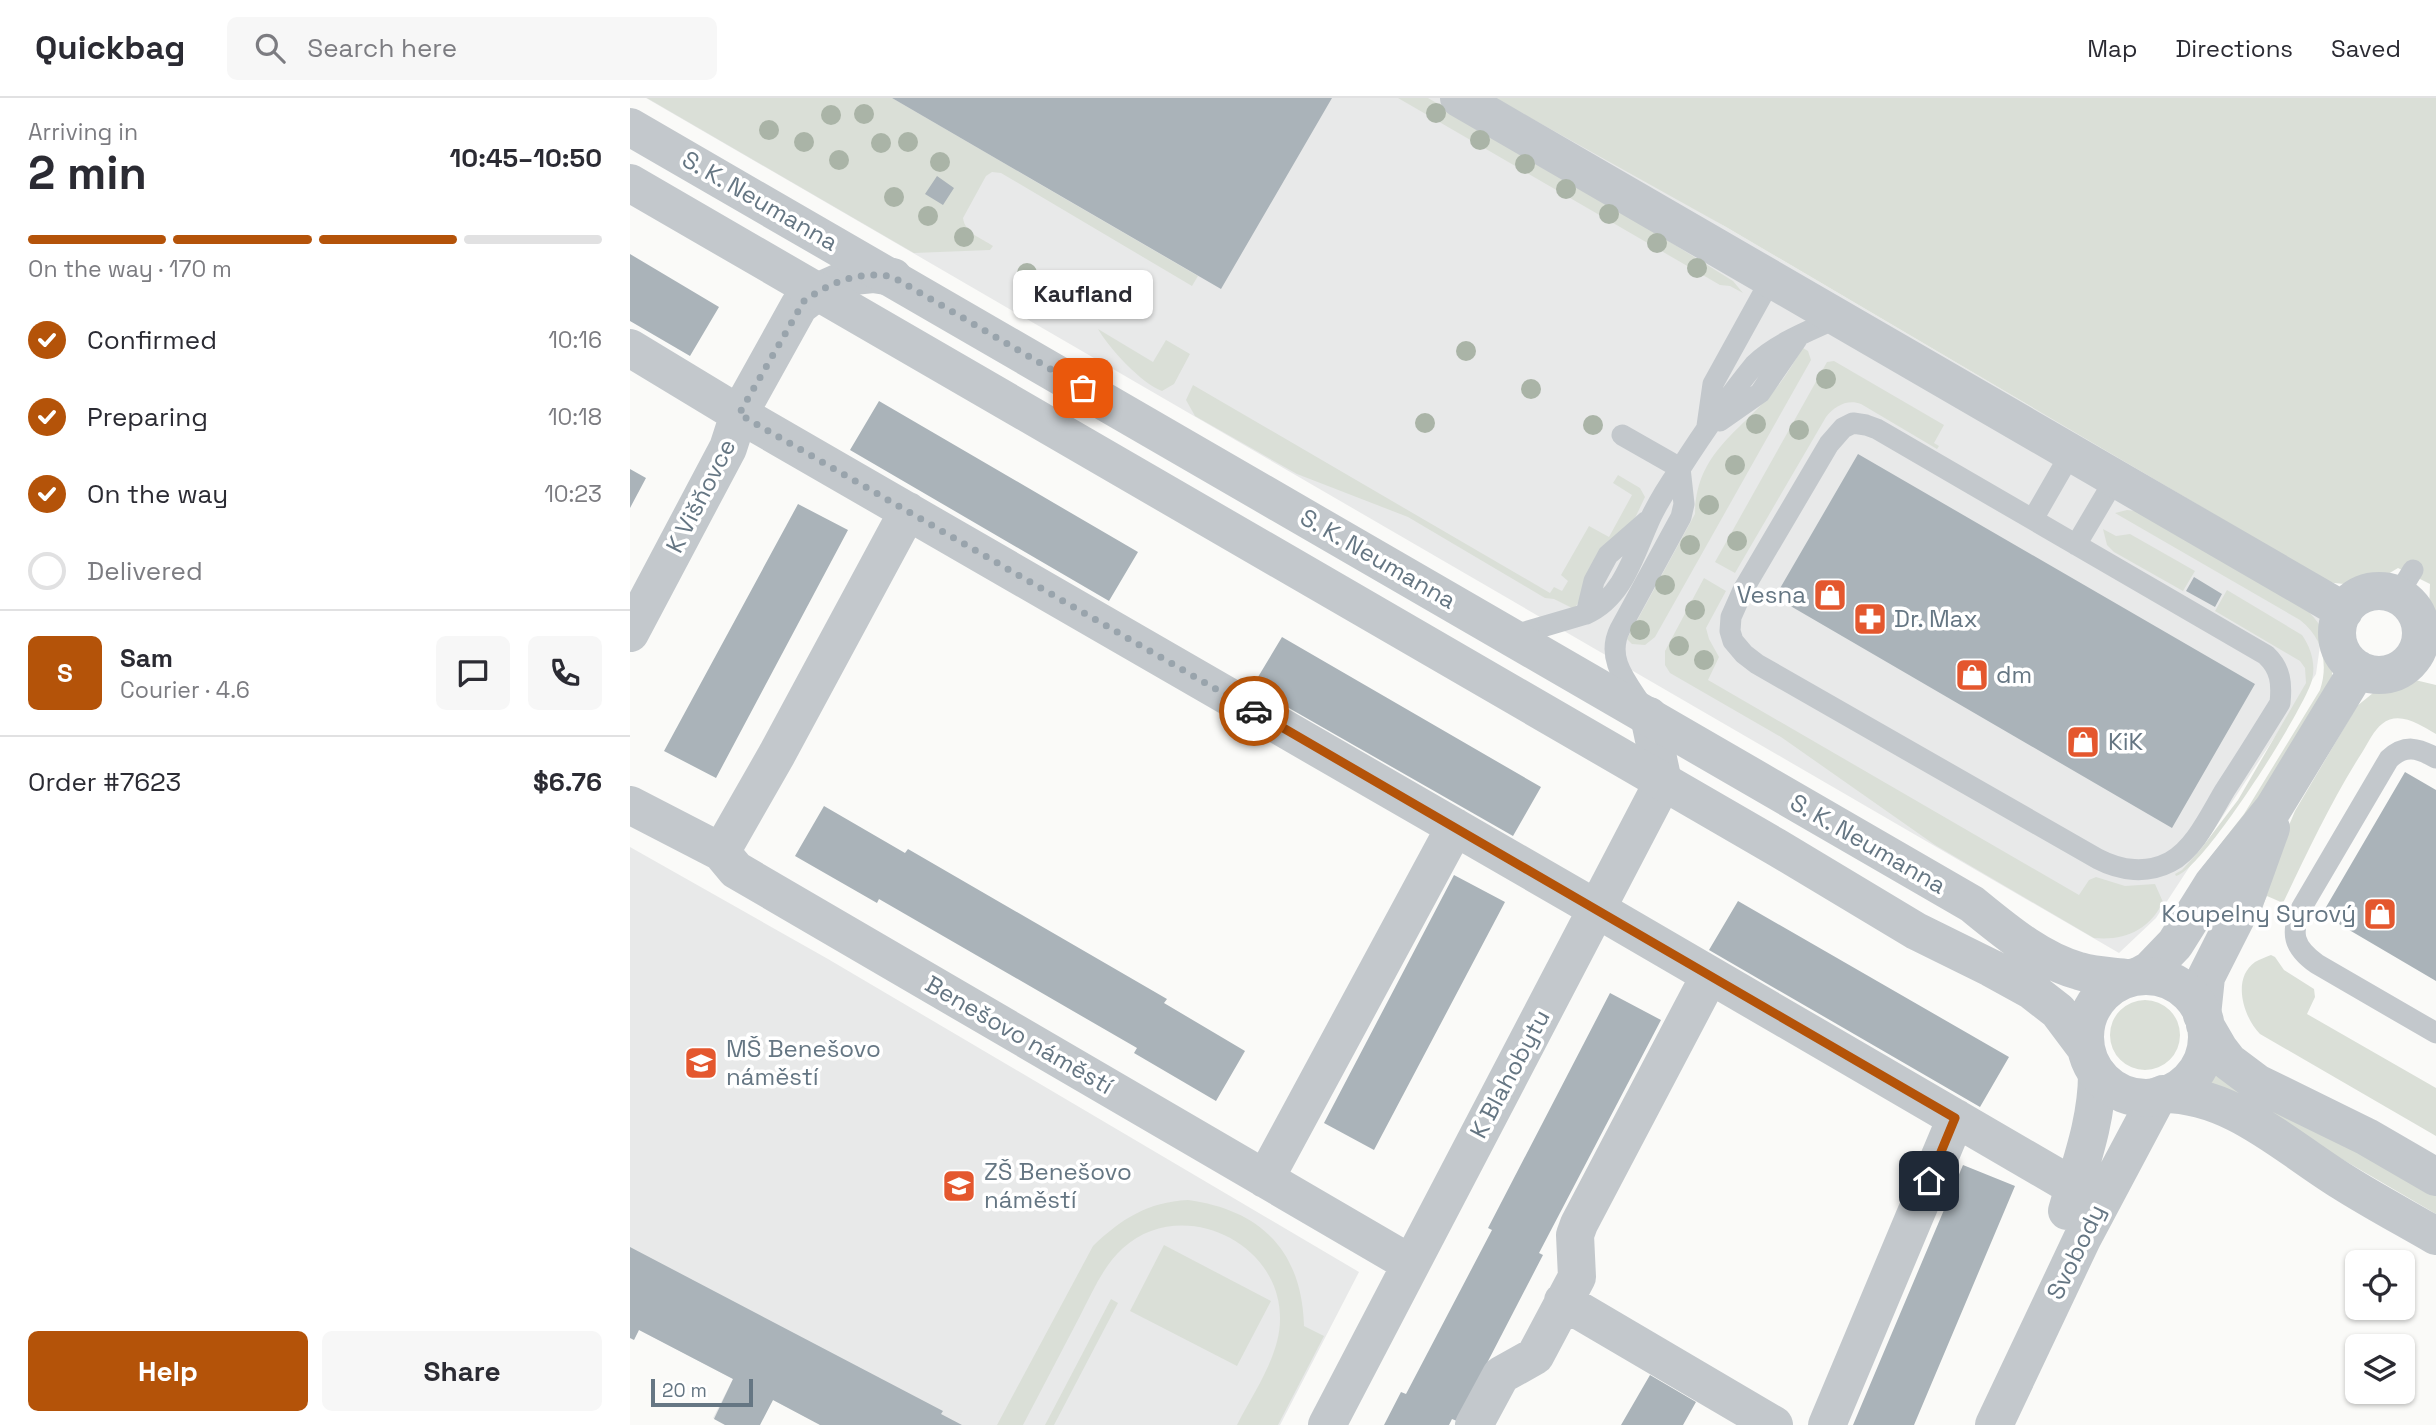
<!DOCTYPE html>
<meta charset="utf-8">
<style>
:root{--surface:#fff;--page:#f7f7f7;--text:#2b2b33;--muted:#7c7c81;--line:#e1e1e2;--accent:#b45309}
body{margin:0;font-family:"Space Grotesk",sans-serif;background:var(--page);color:var(--text);height:100vh;display:flex;flex-direction:column;font-size:26px;white-space:nowrap}
*{box-sizing:border-box;margin:0}
p{font-size:23px;color:var(--muted)}
.icon{flex:none;width:38px;height:38px;fill:none;stroke:currentColor;stroke-width:2;stroke-linecap:round;stroke-linejoin:round}
.map{position:relative;flex:1;overflow:hidden}
.panel{display:flex;flex-direction:column;background:var(--surface);width:630px}
.panel>*{flex:none}
.buttons{position:absolute;left:1715px;top:1152px;display:grid;gap:14px}
.buttons a{display:grid;place-items:center;width:70px;height:70px;border-radius:10px;background:var(--surface);box-shadow:0 2px 5px #0004;font-size:35px}
.scale{position:absolute;left:21px;bottom:18px;width:102px;box-sizing:border-box;padding-left:7px;border:4px solid #657683;border-top:0;font-size:19px;line-height:24px;white-space:nowrap;color:#657683;-webkit-text-stroke:5px #fff;paint-order:stroke}
.pin{position:absolute;display:grid;place-items:center;width:60px;height:60px;color:#fff;margin:-30px;border-radius:14px;box-shadow:0 4px 10px #0006}
.courier{position:absolute;display:grid;place-items:center;width:70px;height:70px;margin:-35px;border:5px solid #b45309;border-radius:50%;background:#fff;color:#222;box-shadow:0 2px 9px #0007}
.bubble{position:absolute;height:49px;border-radius:10px;background:var(--surface);box-shadow:0 2px 5px #0004;font-size:23px;font-weight:700;line-height:49px;text-align:center}
.head em{font-style:normal;font-weight:700}
.head div{display:flex;flex-direction:column-reverse}
.head{display:flex;align-items:center;justify-content:space-between;height:119px;padding:0 28px}
h1{font-size:46px;font-weight:700;line-height:52px}
.bar{display:grid;grid-template-columns:repeat(4,1fr);gap:10px 7px;align-content:center;height:84px;padding:0 28px}
.bar i{height:9px;border-radius:5px;background:var(--line)}
.bar .current{background:var(--accent)}
.bar p{grid-column:span 4}
.line{display:flex;align-items:center;gap:18px;padding:0 28px;border-top:2px solid var(--line)}
.line div{flex:1}
.round{display:grid;place-items:center;flex:none;width:74px;height:74px;border-radius:10px;background:var(--page)}
ol{padding:0 28px;list-style:none}
li{display:flex;align-items:center;gap:21px;height:77px}
li p{margin-inline-start:auto}
li .icon{padding:7px;border-radius:50%;background:var(--accent);color:#fff;stroke-width:4}
li:last-child{color:var(--muted)}
li i{width:38px;height:38px;border:4px solid var(--line);border-radius:50%}
.action{display:flex;gap:14px;margin-top:auto;padding:14px 28px}
.action a{flex:1;height:80px;border-radius:10px;background:var(--accent);color:#fff;font-size:28px;font-weight:700;line-height:80px;text-align:center}
.action a+a{background:var(--page);color:var(--text)}
header{display:flex;align-items:center;gap:42px;box-sizing:border-box;height:98px;padding:0 35px;background:var(--surface);border-bottom:2px solid var(--line)}
header strong{font-size:33px}
nav{display:flex;gap:38px;margin-inline-start:auto;font-size:24px}
.search{width:490px;height:63px;background:var(--page);display:flex;align-items:center;gap:18px;box-sizing:border-box;padding:0 24px;border-radius:10px;color:var(--muted);font-size:26px}
main{display:flex;flex:1;min-height:0}
.map>svg:first-child{display:block}
</style>
<header>
<strong>Quickbag</strong>
<div class="search"><svg class="icon" aria-label="search" viewBox="0 0 24 24"><circle cx="10" cy="10" r="6"/><path d="M15 15l6 6"/></svg>Search here</div>
<nav><a>Map</a><a>Directions</a><a>Saved</a></nav>
</header>
<main>
<section class="panel">
<div class="head"><div><h1>2 min</h1><p>Arriving in</p></div><em>10:45–10:50</em></div>
<div class="bar"><i class="current"></i><i class="current"></i><i class="current"></i><i></i><p>On the way · 170 m</p></div>
<ol>
<li><svg class="icon" aria-label="check" viewBox="0 0 24 24"><path d="M5 12l5 5 9-10"/></svg>Confirmed<p>10:16</p></li>
<li><svg class="icon" aria-label="check" viewBox="0 0 24 24"><path d="M5 12l5 5 9-10"/></svg>Preparing<p>10:18</p></li>
<li><svg class="icon" aria-label="check" viewBox="0 0 24 24"><path d="M5 12l5 5 9-10"/></svg>On the way<p>10:23</p></li>
<li><i></i>Delivered</li>
</ol>
<div class="line" style="height:126px"><b class="round" style="background:var(--accent);color:#fff">S</b><div><b>Sam</b><p>Courier · 4.6</p></div><a class="round"><svg class="icon" aria-label="chat" viewBox="0 0 24 24"><path d="M4 5h16v11H9l-5 4z"/></svg></a><a class="round"><svg class="icon" aria-label="phone" viewBox="0 0 24 24"><path d="M5 4h4l2 5-3 2q2 4 5 5l2-3 5 2v4C11 20 4 13 5 4z"/></svg></a></div>
<div class="line" style="height:91px"><div>Order #7623</div><b>$6.76</b></div>
<div class="action"><a>Help</a><a>Share</a></div>
</section>
<div class="map">
<svg width="1806" height="1327" viewBox="0 0 1806 1327">
<rect width="100%" height="100%" fill="#fafaf8"/>
<path fill="#e8e9e9" d="M 16,0 L 877,0 L 1699,484 L 1686,576 L 1526,820 L 1489,855 Z
M 0,749 L 198,861 L 729,1174 L 650,1327 L 191,1327 L 143,1302 L 129,1327 L 97,1327 L 83,1320 L 103,1281 L 0,1227 Z"/>
<path fill="#dadfd7" d="M 17,0 L 262,0 L 568,178 L 562,188 L 371,75 L 362,74 L 356,78 L 333,120 C 335,135 351,140 363,148 L 360,152 L 284,155 Z
M 768,0 L 798,0 L 966,98 L 1103,183 L 1113,195 L 1100,188 L 1090,187 Z
M 865,0 L 1806,0 L 1806,534 L 1799,512 L 1800,486 L 1768,470 C 1745,485 1725,489 1699,484 L 1096,129 Z
M 468,231 L 523,264 L 536,242 L 560,256 L 544,286 L 532,293 C 512,286 478,249 468,231 Z
M 1173,250 L 1178,253 L 1181,262 L 1025,539 L 1015,547 L 1002,546 L 997,541 L 1065,416 C 1066,356 1107,336 1142,295 C 1154,282 1163,265 1173,250 Z
M 1204,263 L 1314,327 L 1304,345 L 1309,348 L 1307,351 L 1231,306 C 1217,301 1205,308 1196,319 L 1105,475 L 1085,464 L 1197,264 Z
M 563,287 L 920,495 L 924,489 L 932,493 L 938,483 L 931,477 L 959,428 L 979,439 L 1002,397 L 983,385 L 988,377 L 1010,390 L 1015,399 L 1006,418 L 944,511 L 924,501 L 915,500 L 778,419 L 667,376 L 565,318 L 556,302 Z
M 1497,412 L 1506,413 L 1678,513 C 1697,532 1704,552 1702,578 L 1636,698 L 1567,776 L 1614,716 L 1690,592 C 1699,565 1692,539 1670,522 L 1485,415 Z
M 1473,431 L 1486,438 L 1500,436 L 1565,473 L 1553,493 L 1484,454 L 1477,447 Z
M 1074,480 L 1096,493 L 1076,530 L 1079,541 L 1089,559 L 1078,582 L 1449,797 L 1459,782 L 1466,779 L 1495,788 L 1525,786 L 1533,804 C 1519,832 1495,843 1464,840 L 1305,747 L 1151,639 L 1040,575 L 1035,567 L 1035,553 Z
M 1597,492 L 1672,537 C 1681,550 1686,566 1682,582 C 1674,612 1573,772 1546,778 L 1545,776 L 1552,772 L 1570,752 L 1608,702 L 1676,585 L 1675,570 L 1670,563 L 1585,513 Z
M 1785,582 L 1806,587 L 1806,636 C 1790,627 1769,612 1752,626 C 1744,632 1738,645 1733,653 C 1702,701 1678,753 1653,805 L 1637,798 L 1627,820 L 1621,817 L 1665,713 L 1727,608 L 1748,591 L 1761,586 Z
M 1641,857 L 1645,859 L 1654,872 L 1684,891 L 1685,899 L 1677,916 L 1806,990 L 1806,1038 L 1630,936 C 1614,920 1601,881 1625,864 C 1630,861 1636,859 1641,857 Z
M1480 937a35 35 0 1 1 70 0a35 35 0 1 1-70 0Z
M 1585,970 L 1806,1097 L 1806,1116 L 1578,983 Z
M 558,1102 C 631,1112 672,1153 674,1228 L 694,1238 L 648,1327 L 607,1327 C 623,1295 651,1257 650,1219 C 649,1142 550,1098 493,1150 C 473,1168 462,1195 450,1218 C 431,1254 412,1291 393,1327 L 367,1327 L 463,1148 C 491,1121 518,1104 558,1102 Z
M 534,1147 L 641,1203 L 607,1268 L 500,1213 Z
M 481,1201 L 488,1205 L 424,1327 L 415,1327 Z"/>
<path fill="#aab3b9" d="M 262,0 L 702,0 L 591,191 Z
M 307,78 L 324,90 L 313,107 L 295,96 Z
M 0,156 L 89,209 L 60,258 L 0,223 Z
M 249,303 L 508,454 L 479,503 L 220,352 Z
M 1228,356 L 1625,586 L 1542,730 L 1145,499 Z
M 0,371 L 16,380 L 0,410 Z
M 168,406 L 218,432 L 86,680 L 34,653 Z
M 1564,479 L 1592,496 L 1585,509 L 1556,493 Z
M 652,539 L 911,689 L 883,738 L 622,589 Z
M 1775,674 L 1806,692 L 1806,883 L 1692,816 Z
M 194,708 L 275,755 L 278,751 L 537,901 L 534,905 L 615,953 L 586,1003 L 504,955 L 507,950 L 249,801 L 247,805 L 165,758 Z
M 824,777 L 875,804 L 744,1052 L 694,1025 Z
M 1108,803 L 1379,959 L 1350,1009 L 1079,852 Z
M 980,895 L 1031,922 L 909,1155 L 913,1157 L 827,1323 L 822,1321 L 819,1327 L 754,1327 L 771,1294 L 776,1296 L 862,1132 L 858,1130 Z
M 1333,1067 L 1385,1088 L 1284,1327 L 1223,1327 Z
M 0,1149 L 313,1313 L 311,1316 L 332,1327 L 190,1327 L 143,1302 L 130,1327 L 95,1327 L 84,1321 L 103,1281 L 9,1232 L 4,1242 L 0,1240 Z
M 1020,1277 L 1066,1304 L 1053,1327 L 991,1327 Z"/>
<g fill="none" stroke-linecap="round" stroke-linejoin="round">
<path stroke="#c3c8cc" stroke-width="21" d="M 1090,323 L 1130,295 L 1167,241
M 1223,325 L 1236,327 L 1247,331 L 1636,557 C 1651,571 1652,586 1650,605 C 1632,634 1614,663 1595,692 C 1581,715 1565,751 1540,764 C 1517,776 1491,773 1468,761 L 1127,566 L 1114,556 L 1103,543 L 1100,533 L 1101,519 L 1113,492 L 1199,346 L 1213,330 Z
M 1077,328 L 1083,286 L 1141,181
M 992,337 L 1050,370
M 1403,421 L 1441,355
M 1446,447 L 1485,381
M 1767,498 L 1783,472
M 956,516 C 995,499 1005,452 1022,417 C 1030,401 1040,385 1050,371 C 1073,335 1098,299 1125,266 C 1147,245 1179,233 1207,220
M 881,538 L 956,516 L 964,483 L 978,457 L 1017,423
M 1013,609 C 997,584 975,561 990,531 L 1051,419 L 1054,406 L 1050,370
M 1806,660 C 1788,650 1775,646 1759,661 L 1672,809 C 1660,835 1663,849 1687,866 L 1806,935"/>
<path stroke="#c3c8cc" stroke-width="38" d="M 829,0 L 1714,513
M 0,250 L 109,316 L 946,799 L 1444,1089
M1707 535a42 42 0 1 1 84 0a42 42 0 1 1-84 0Z
M 0,535 L 98,350 L 109,316 L 169,208 L 187,194 L 223,178 L 243,176 L 263,179
M 0,707 L 91,754 L 106,772 L 781,1166
M 91,754 L 147,656 L 278,413
M 1509,878 L 1520,872 L 1545,846 L 1582,787 L 1643,711 L 1728,571
M 1572,917 L 1576,879 L 1615,802 L 1641,730
M 635,1081 L 825,729
M 1437,1113 C 1450,1067 1467,1024 1467,976
M 933,1203 L 1144,1327
M 697,1327 L 1033,684 L 1019,618
M 844,1327 L 871,1277 L 905,1258 L 947,1179 L 945,1137 L 949,1126 L 1080,877
M 1197,1327 L 1326,1020
M 1364,1327 L 1452,1141 L 1528,998"/>
<path stroke="#c3c8cc" stroke-width="38" d="M 0,29 L 1342,806 C 1374,832 1409,862 1449,873 C 1465,878 1482,878 1498,880
M 0,85 L 1146,749 L 1286,833 L 1361,870 L 1401,892 L 1428,913 L 1455,949
M1455 939a61 61 0 1 1 122 0a61 61 0 1 1-122 0Z
M 1575,927 L 1589,951 L 1599,964 L 1627,985 L 1737,1039 L 1806,1079
M 1533,996 C 1603,996 1656,1049 1713,1084 C 1743,1103 1775,1120 1806,1138"/>
</g>
<g fill="#aab4a7">
<circle cx="806" cy="15" r="10"/>
<circle cx="234" cy="16" r="10"/>
<circle cx="201" cy="17" r="10"/>
<circle cx="139" cy="32" r="10"/>
<circle cx="850" cy="42" r="10"/>
<circle cx="174" cy="44" r="10"/>
<circle cx="278" cy="44" r="10"/>
<circle cx="251" cy="45" r="10"/>
<circle cx="209" cy="62" r="10"/>
<circle cx="310" cy="64" r="10"/>
<circle cx="895" cy="66" r="10"/>
<circle cx="936" cy="91" r="10"/>
<circle cx="264" cy="99" r="10"/>
<circle cx="979" cy="116" r="10"/>
<circle cx="298" cy="118" r="10"/>
<circle cx="334" cy="139" r="10"/>
<circle cx="1027" cy="145" r="10"/>
<circle cx="1067" cy="170" r="10"/>
<circle cx="397" cy="175" r="10"/>
<circle cx="836" cy="253" r="10"/>
<circle cx="1196" cy="281" r="10"/>
<circle cx="901" cy="291" r="10"/>
<circle cx="795" cy="325" r="10"/>
<circle cx="1126" cy="326" r="10"/>
<circle cx="963" cy="327" r="10"/>
<circle cx="1169" cy="332" r="10"/>
<circle cx="1105" cy="367" r="10"/>
<circle cx="1079" cy="407" r="10"/>
<circle cx="1107" cy="443" r="10"/>
<circle cx="1060" cy="447" r="10"/>
<circle cx="1035" cy="487" r="10"/>
<circle cx="1065" cy="512" r="10"/>
<circle cx="1010" cy="532" r="10"/>
<circle cx="1049" cy="548" r="10"/>
<circle cx="1074" cy="562" r="10"/>
</g>
<g fill="none" stroke-linecap="round" stroke-linejoin="round">
<path stroke="#99a4ac" stroke-width="7" stroke-dasharray="0 12.6" d="M 453,290 L 263,179 C 231,172 200,184 174,203 L 109,316 L 624,613"/>
<path stroke="#b45309" stroke-width="9" d="M 624,613 L 1325,1020 L 1299,1083"/>
</g>
<defs>
<symbol id="shop-square" viewBox="-11 -11 22 22"><rect x="-9" y="-9" width="18" height="18" rx="4" fill="#e4572e" stroke="#fff"/><path d="M-5-2.5h2.3a2.7 3.5 0 0 1 5.4 0H5L5.5 6h-11ZM-1.5-2.5h3a1.5 2.3 0 0 0-3 0Z" fill="#fff"/></symbol>
<symbol id="pharmacy-square" viewBox="-11 -11 22 22"><rect x="-9" y="-9" width="18" height="18" rx="4" fill="#e4572e" stroke="#fff"/><path d="M-2-6h4v4h4v4h-4v4h-4v-4h-4v-4h4Z" fill="#fff"/></symbol>
<symbol id="school-square" viewBox="-11 -11 22 22"><rect x="-9" y="-9" width="18" height="18" rx="4" fill="#e4572e" stroke="#fff"/><path d="M0-5L7-2L0 1L-7-2ZM-4 1L0 2.5L4 1V4Q0 6-4 4Z" fill="#fff"/></symbol>
</defs>
<g fill-rule="evenodd">
<use href="#shop-square" x="1181" y="478" width="38" height="38"/>
<use href="#pharmacy-square" x="1221" y="502" width="38" height="38"/>
<use href="#shop-square" x="1323" y="558" width="38" height="38"/>
<use href="#shop-square" x="1434" y="625" width="38" height="38"/>
<use href="#shop-square" x="1731" y="797" width="38" height="38"/>
<use href="#school-square" x="52" y="946" width="38" height="38"/>
<use href="#school-square" x="310" y="1069" width="38" height="38"/>
</g>
<g text-anchor="middle" stroke-width="7" stroke-linejoin="round" paint-order="stroke">
<g font-size="24" fill="#657683" stroke="#fff">
<text transform="translate(130 103) rotate(30)" y="8">S. K. Neumanna</text>
<text transform="translate(71 398) rotate(-63)" y="8">K Višňovce</text>
<text transform="translate(748 461) rotate(30)" y="8">S. K. Neumanna</text>
<text transform="translate(1238 746) rotate(30)" y="8">S. K. Neumanna</text>
<text transform="translate(389 937) rotate(30)" y="8">Benešovo náměstí</text>
<text transform="translate(880 976) rotate(-62)" y="8">K Blahobytu</text>
<text transform="translate(1446 1154) rotate(-64)" y="8">Svobody</text>
</g>
<g font-size="24" fill="#657683" stroke="#fff" text-anchor="start">
<text x="1176" y="505" text-anchor="end">Vesna</text>
<text x="1264" y="529">Dr. Max</text>
<text x="1366" y="585">dm</text>
<text x="1478" y="652">KiK</text>
<text x="1726" y="824" text-anchor="end">Koupelny Syrový</text>
<text x="96" y="959">MŠ Benešovo<tspan x="96" dy="28">náměstí</tspan></text>
<text x="354" y="1082">ZŠ Benešovo<tspan x="354" dy="28">náměstí</tspan></text>
</g>
</g>
</svg>
<div class="buttons">
<a><svg class="icon" aria-label="locate" viewBox="0 0 24 24"><circle cx="12" cy="12" r="6"/><path d="M12 2v4M12 18v4M2 12h4M18 12h4"/></svg></a>
<a><svg class="icon" aria-label="layers" viewBox="0 0 24 24"><path d="M12 4l9 5-9 5-9-5zM3 14l9 5 9-5"/></svg></a>
</div>
<div class="scale">20 m</div>
<div class="pin" style="left:453px;top:290px;background:#ea580c"><svg class="icon" aria-label="bag" viewBox="0 0 24 24"><path d="M5 8h14l-1 12H6zM9 8a3 3 0 0 1 6 0"/></svg></div>
<div class="pin" style="left:1299px;top:1083px;background:#1f2937"><svg class="icon" aria-label="home" viewBox="0 0 24 24"><path d="M3 11l9-7 9 7M6 9v11h12V9"/></svg></div>
<div class="courier" style="left:624px;top:613px"><svg class="icon" aria-label="car" viewBox="0 0 24 24"><path d="M5 17H2v-5l4-1 3-4h7l3 4 3 1v5h-3M9 17h6M6 11h13"/><circle cx="7" cy="17" r="2"/><circle cx="17" cy="17" r="2"/></svg></div>
<div class="bubble" style="left:383px;top:172px;width:140px">Kaufland</div>
</div>
</main>
